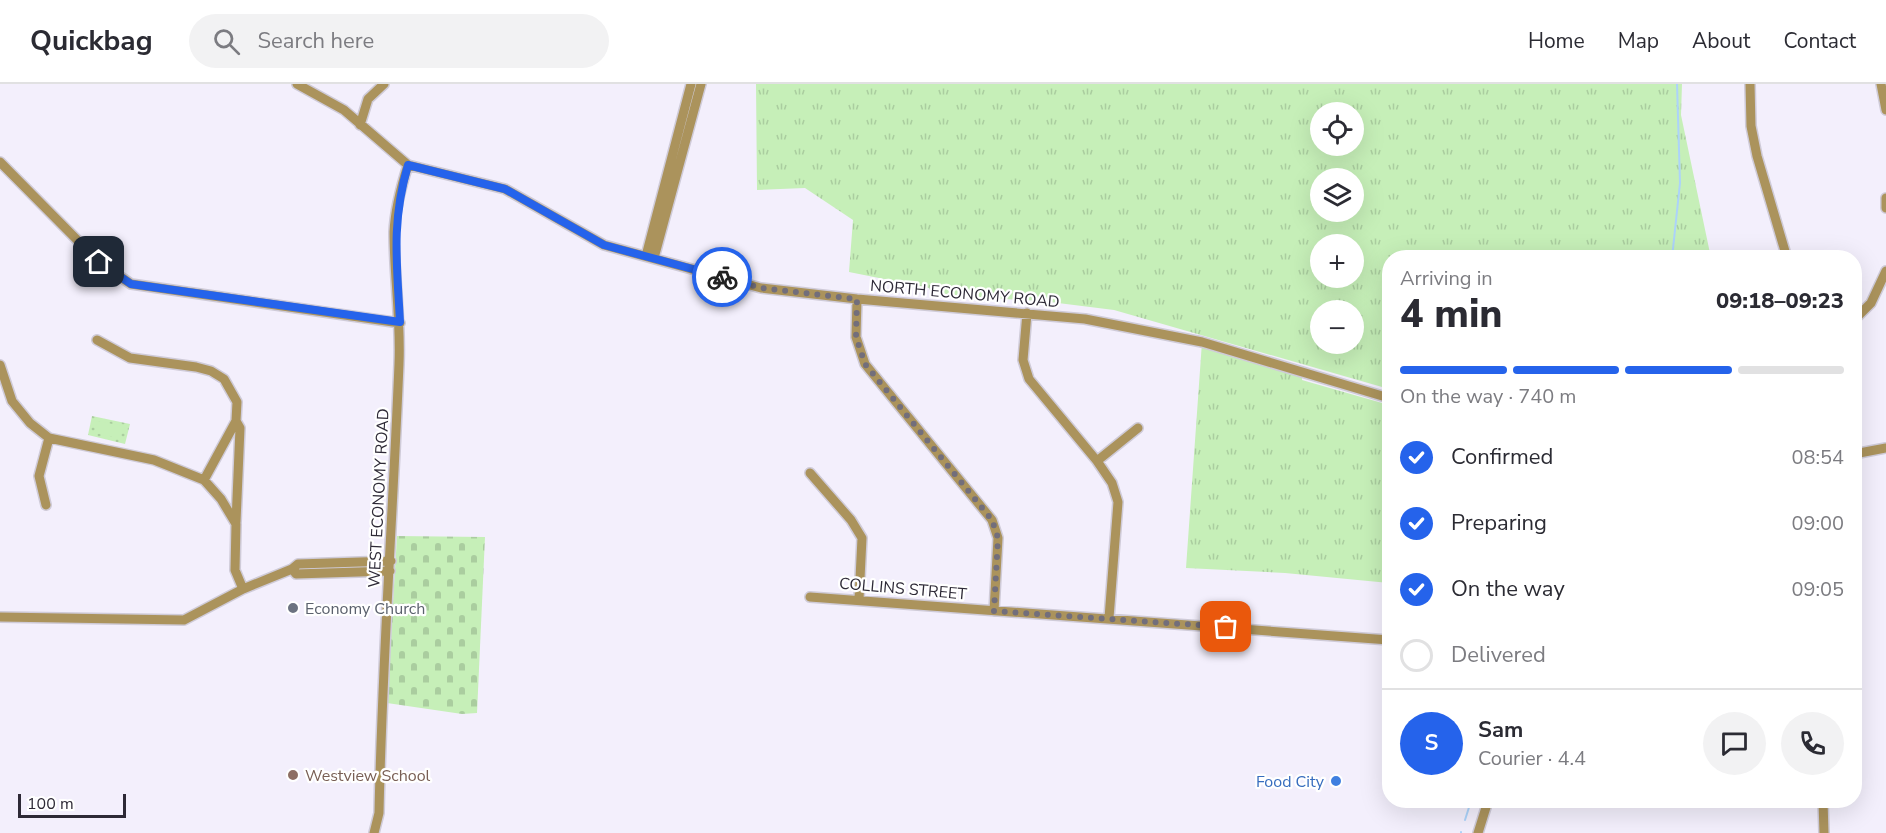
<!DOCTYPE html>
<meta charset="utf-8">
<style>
:root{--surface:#fff;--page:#f2f2f3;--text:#2b2b33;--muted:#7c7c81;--line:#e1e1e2;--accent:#2563eb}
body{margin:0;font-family:"Nunito Sans",sans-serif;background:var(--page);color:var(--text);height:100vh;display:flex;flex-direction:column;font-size:22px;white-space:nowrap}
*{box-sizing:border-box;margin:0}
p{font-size:20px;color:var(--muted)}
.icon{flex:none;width:33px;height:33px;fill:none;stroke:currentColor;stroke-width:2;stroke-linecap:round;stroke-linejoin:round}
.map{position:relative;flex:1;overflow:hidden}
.drawer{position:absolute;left:1382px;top:166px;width:480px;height:558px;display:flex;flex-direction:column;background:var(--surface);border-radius:24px;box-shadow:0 6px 24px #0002}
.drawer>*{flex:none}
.tools{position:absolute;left:1310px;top:18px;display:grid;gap:12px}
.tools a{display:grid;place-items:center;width:54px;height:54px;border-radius:50%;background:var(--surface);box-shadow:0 6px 24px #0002;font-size:30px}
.scale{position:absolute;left:18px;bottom:15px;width:108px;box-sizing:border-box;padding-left:6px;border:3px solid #2d2936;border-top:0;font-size:16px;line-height:21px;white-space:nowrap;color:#2d2936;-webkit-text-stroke:4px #fff;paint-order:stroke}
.pin{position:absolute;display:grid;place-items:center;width:51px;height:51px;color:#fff;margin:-26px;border-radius:12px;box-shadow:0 3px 9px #0006}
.courier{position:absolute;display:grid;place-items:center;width:60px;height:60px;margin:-30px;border:4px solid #2563eb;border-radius:50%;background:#fff;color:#222;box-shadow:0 2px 8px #0007}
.head em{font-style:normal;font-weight:800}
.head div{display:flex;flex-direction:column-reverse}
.head{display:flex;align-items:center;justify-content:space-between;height:102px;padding:0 18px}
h1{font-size:39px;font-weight:800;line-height:45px}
.bar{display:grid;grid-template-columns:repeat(4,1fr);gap:9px 6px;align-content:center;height:72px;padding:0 18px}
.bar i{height:8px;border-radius:4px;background:var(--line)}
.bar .selected{background:var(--accent)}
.bar p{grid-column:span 4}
.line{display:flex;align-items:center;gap:15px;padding:0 18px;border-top:2px solid var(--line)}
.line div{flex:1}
.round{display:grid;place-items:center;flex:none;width:63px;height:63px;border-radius:32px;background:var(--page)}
ol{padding:0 18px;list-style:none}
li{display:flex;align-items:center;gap:18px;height:66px}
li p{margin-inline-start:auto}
li .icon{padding:6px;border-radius:50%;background:var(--accent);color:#fff;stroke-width:4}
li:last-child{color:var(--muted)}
li i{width:33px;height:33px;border:3px solid var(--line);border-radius:50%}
header{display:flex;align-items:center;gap:36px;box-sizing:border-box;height:84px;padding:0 30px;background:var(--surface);border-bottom:2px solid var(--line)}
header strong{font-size:28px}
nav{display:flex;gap:33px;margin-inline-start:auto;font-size:21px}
.search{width:420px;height:54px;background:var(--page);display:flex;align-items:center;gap:15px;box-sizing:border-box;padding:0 21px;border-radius:33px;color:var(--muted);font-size:22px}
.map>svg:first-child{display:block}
</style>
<header>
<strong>Quickbag</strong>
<div class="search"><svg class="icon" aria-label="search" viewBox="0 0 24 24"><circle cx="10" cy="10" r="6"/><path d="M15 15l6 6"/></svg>Search here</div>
<nav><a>Home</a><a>Map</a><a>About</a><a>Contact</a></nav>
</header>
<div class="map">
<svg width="1886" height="749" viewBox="0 0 1886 749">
<defs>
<pattern id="grass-tufts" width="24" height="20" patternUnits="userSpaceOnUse" patternTransform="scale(1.5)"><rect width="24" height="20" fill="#c6efb8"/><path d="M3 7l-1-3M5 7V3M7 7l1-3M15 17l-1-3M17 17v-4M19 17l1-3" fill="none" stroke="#aacd9f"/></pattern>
<pattern id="cemetery-stones" width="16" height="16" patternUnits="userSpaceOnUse" patternTransform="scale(1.5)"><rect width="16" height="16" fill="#c6efb8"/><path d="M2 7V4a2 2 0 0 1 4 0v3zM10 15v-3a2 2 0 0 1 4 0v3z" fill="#aacd9f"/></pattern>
<pattern id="park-dots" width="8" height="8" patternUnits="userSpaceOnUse" patternTransform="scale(1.5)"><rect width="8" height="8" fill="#c6efb8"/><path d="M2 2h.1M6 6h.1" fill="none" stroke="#aacd9f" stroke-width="1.8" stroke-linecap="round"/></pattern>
</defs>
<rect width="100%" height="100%" fill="#f3effc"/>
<path fill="url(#grass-tufts)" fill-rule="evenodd" d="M 756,0 L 1682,0 L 1681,31 L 1711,174 L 1389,174 L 1389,305 L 1114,226 L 1042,217 L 932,211 L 929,204 L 849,188 L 853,136 L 805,104 L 757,106 ZM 1320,28 L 1353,28 L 1353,62 L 1320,62 ZM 1320,94 L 1353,94 L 1353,128 L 1320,128 ZM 1320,160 L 1353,160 L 1353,194 L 1320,194 ZM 1320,226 L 1353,226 L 1353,260 L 1320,260 Z
M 1202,258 L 1302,288 L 1302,296 L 1389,321 L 1389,499 L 1285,489 L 1186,484 Z"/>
<path fill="url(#cemetery-stones)" d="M 397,452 L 485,453 L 477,629 L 462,630 L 387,619 Z"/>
<path fill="url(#park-dots)" d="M 92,332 L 130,340 L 125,360 L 88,351 Z"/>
<path fill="#c6efb8" d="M 97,337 L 123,342 L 120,354 L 95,349 Z"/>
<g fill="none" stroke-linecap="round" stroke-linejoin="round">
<path stroke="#acd3fa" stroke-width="2" d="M 1672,174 L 1680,99 L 1677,0
M 1465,736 L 1471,717
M 1461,749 L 1461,748"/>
<defs>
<path id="minor" d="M 297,0 L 344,26 L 408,81 L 505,105 L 604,161 L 761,204 L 857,215 L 1085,235 L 1202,258 L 1389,314
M 1750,0 L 1751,42 L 1757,72 L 1787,174
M 1881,0 L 1886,26
M 360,41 L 368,15 L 384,0
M 0,78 L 99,178 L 131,200 L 400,239
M 1886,114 L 1886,124
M 646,172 L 691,0
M 654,174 L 701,0
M 857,215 L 856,253 L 865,280 L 992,436 L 998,454 L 994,527
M 1027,229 L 1023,276 L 1029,295 L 1097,377 L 1112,399 L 1118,418 L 1109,534
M 1854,236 L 1871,219 L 1886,187
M 97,256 L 130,274 L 196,283 L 211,287 L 224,295 L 237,318 L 236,337 L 204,396
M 0,281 L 12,317 L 30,339 L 49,354 L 154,376 L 204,396 L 221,415 L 236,440 L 235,486 L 243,505
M 1854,370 L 1886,364
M 1097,377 L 1138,344
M 810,389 L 851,436 L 862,454 L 859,515
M 46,421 L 39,392 L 49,354
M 236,438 L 240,344 L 236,337
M 292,485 L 296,490 L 390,487
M 810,513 L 1389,556
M 0,533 L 184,536 L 243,505 L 292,485 L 298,480 L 391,477
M 1823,717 L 1824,749
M 374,749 L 379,729 C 382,579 393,429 399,280 C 401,235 394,192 394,148 C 395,125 401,103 408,81
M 1478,749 L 1488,717"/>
</defs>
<use href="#minor" stroke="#cfcbd8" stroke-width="12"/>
<use href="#minor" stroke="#ab935c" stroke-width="9"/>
</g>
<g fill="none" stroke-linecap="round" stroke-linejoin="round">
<path stroke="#726e7b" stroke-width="6" stroke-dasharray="0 10.8" d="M 722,193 L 761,204 L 857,215 L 856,253 L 865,280 L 992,436 L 998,454 L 994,527 L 1226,543"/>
<path stroke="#2563eb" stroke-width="8" d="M 99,178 L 131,200 L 400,238 C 397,180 391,139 408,81 L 505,105 L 604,161 L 722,193"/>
</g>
<circle fill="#6b7280" stroke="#fff" stroke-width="2" cx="293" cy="524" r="6"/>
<circle fill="#8d6e63" stroke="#fff" stroke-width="2" cx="293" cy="691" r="6"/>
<circle fill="#3f7fe0" stroke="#fff" stroke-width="2" cx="1336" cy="697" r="6"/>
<g text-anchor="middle" stroke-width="4.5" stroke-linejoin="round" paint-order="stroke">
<g font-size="16" fill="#2d2936" stroke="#fff">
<text transform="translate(965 209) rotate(5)" y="6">NORTH ECONOMY ROAD</text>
<text transform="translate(378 414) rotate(-87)" y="6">WEST ECONOMY ROAD</text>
<text transform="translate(903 504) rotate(5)" y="6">COLLINS STREET</text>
</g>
<g font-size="16" fill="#5b616d" stroke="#fff" text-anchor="start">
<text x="305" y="530">Economy Church</text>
</g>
<g font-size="16" fill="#785e54" stroke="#fff" text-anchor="start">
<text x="305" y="697">Westview School</text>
</g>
<g font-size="16" fill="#366cbe" stroke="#fff" text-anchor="end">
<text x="1324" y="703">Food City</text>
</g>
</g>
</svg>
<div class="tools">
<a><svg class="icon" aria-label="locate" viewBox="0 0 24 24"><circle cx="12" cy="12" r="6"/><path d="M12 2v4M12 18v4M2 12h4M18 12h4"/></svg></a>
<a><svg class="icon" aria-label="layers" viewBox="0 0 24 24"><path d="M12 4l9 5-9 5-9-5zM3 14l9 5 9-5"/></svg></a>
<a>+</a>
<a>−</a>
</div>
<div class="scale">100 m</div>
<div class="pin" style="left:1226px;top:543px;background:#ea580c"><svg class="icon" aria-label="bag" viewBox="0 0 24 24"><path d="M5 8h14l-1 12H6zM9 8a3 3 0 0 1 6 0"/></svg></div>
<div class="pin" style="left:99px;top:178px;background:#1f2937"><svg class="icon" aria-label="home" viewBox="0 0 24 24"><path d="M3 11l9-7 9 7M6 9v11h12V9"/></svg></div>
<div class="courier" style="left:722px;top:193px"><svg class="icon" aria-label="bike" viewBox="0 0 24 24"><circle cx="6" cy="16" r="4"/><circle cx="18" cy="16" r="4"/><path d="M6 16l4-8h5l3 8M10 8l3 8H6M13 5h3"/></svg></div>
<section class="drawer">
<div class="head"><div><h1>4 min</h1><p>Arriving in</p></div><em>09:18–09:23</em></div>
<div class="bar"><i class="selected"></i><i class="selected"></i><i class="selected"></i><i></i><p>On the way · 740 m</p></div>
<ol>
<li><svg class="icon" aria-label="check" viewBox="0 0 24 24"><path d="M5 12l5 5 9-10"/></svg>Confirmed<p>08:54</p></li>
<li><svg class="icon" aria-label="check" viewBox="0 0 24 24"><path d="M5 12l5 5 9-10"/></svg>Preparing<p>09:00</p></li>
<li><svg class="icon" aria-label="check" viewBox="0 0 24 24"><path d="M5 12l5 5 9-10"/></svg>On the way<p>09:05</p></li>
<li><i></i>Delivered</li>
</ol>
<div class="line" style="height:108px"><b class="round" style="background:var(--accent);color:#fff">S</b><div><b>Sam</b><p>Courier · 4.4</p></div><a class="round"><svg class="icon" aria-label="chat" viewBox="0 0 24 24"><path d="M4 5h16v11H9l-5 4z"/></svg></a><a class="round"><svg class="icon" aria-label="phone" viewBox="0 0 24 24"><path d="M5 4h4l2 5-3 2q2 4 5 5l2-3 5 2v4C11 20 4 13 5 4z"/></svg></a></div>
</section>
</div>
